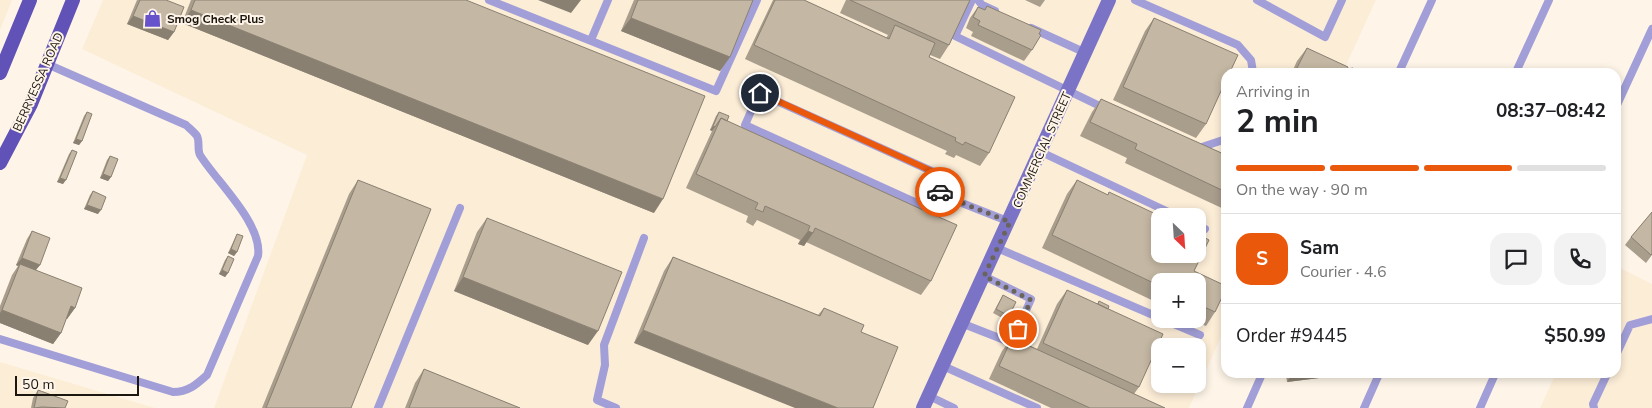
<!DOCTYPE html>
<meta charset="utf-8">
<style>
:root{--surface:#fff;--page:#f2f2f2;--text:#202124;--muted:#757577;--line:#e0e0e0;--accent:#ea580c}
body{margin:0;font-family:"Nunito Sans",sans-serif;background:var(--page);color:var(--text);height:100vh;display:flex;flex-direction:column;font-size:19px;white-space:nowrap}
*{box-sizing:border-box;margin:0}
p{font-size:16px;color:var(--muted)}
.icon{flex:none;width:28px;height:28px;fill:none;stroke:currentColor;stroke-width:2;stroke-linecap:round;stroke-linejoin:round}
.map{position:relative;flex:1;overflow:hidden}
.side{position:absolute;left:1221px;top:68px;width:400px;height:310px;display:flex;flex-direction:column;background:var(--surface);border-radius:15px;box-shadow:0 2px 8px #0003}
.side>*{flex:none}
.needle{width:32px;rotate:155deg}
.fabs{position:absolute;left:1151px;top:208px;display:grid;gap:10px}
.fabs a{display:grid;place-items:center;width:55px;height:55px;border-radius:10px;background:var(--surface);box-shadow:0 2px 8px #0003;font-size:25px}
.scale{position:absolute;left:15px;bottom:12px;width:124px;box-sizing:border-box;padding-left:5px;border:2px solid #1b160f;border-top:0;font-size:14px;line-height:18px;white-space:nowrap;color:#1b160f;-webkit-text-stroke:4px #fef5e8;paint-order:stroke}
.pin{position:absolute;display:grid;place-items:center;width:42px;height:42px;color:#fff;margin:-21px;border:2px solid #fff;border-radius:50%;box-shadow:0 1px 5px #0007}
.courier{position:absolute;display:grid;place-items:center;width:50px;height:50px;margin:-25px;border:4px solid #ea580c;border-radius:50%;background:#fff;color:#222;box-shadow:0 1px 6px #0007}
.summary em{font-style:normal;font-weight:700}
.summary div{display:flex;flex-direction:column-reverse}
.summary{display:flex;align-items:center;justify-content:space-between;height:85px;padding:0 15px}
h1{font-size:32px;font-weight:700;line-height:38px}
.bar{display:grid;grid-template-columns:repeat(4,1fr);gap:8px 5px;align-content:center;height:60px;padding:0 15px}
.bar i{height:6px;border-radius:4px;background:var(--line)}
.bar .current{background:var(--accent)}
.bar p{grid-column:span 4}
.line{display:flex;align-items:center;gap:12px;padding:0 15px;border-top:1px solid var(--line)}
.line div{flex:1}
.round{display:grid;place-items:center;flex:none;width:52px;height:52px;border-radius:15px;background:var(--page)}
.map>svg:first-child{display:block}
</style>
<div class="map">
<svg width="1652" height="408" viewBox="0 0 1652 408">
<rect width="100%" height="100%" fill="#fef5e8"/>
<path fill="#fcedd7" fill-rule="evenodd" d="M 0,0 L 12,0 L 0,30 Z
M 103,0 L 1376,0 L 1343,72 L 1226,72 L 1226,326 L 1189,408 L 214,408 L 307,155 L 82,49 ZM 1160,216 L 1198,216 L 1198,254 L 1160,254 ZM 1160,281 L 1198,281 L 1198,319 L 1160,319 ZM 1160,346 L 1198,346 L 1198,384 L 1160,384 Z
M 1616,266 L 1652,284 L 1652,408 L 1540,408 L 1556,373 L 1616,372 Z
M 0,362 L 155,408 L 0,408 Z"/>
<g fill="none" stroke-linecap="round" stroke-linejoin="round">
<path stroke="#a29fd8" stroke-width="8" d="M 489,0 L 716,91 L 757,0
M 972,0 L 955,36 L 1106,109
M 978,0 L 982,5 L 995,11
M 1135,0 L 1238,45 L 1251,60 L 1253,72
M 1257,0 L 1325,37 L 1342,0
M 1031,28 L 1086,53
M 591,40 L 608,0
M 1399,72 L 1432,0
M 1516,72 L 1549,0
M 1616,107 L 1652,29
M 1199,148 L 1226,139
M 1041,152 L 1177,216
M 939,194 L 932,210 L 745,125 L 759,93 L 947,178 L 939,194 L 1010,222
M 1198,226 L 1205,229
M 997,248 L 1160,318
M 1162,319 L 1200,335
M 961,323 L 1012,343 L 1031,299 L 984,276
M 0,339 L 173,392 C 188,392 196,385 207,375 L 258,256 C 263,224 216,181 200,155 C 197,149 200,142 197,136 C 194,132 189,128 186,125 L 47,64
M 1616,355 L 1630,325 L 1652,319
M 943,366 L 1037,408
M 929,396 L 954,408
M 378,408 L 460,208
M 616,408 L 597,400 L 605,365 L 604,345 L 644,238
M 1247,408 L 1263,372
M 1364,408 L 1380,372
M 1480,408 L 1496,372
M 1594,408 L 1593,404 L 1608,372"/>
<path stroke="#7b74c6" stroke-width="14" d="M 923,408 L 1109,0"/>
<path stroke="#6052b7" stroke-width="14" d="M 0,73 L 30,0
M 0,163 L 31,104 L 73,0"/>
</g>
<path fill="#a99d8c" d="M 137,0 L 166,0 L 174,32 L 168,40 L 127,24 Z
M 191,0 L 466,0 L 654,213 L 182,23 Z
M 634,0 L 753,0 L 730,57 L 720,71 L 621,31 Z
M 773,0 L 804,0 L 886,38 L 888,35 L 840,13 L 846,0 L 970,0 L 949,45 L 940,59 L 930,55 L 929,57 L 989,153 L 980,166 L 956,155 L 954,158 L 945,154 L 947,151 L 745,59 Z
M 1025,0 L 1045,0 L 1040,7 Z
M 987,6 L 1032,50 L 1024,61 L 971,36 L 973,32 L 966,28 L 970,18 L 978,7 L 984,10 Z
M 1154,18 L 1206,124 L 1196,138 L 1113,100 L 1145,31 Z
M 1307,48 L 1347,69 L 1353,72 L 1292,72 L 1297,61 Z
M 1101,99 L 1226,155 L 1226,210 L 1125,163 L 1127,158 L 1080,136 L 1092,112 Z
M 87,112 L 82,141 L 79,145 L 73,143 L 84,116 Z
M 719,112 L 727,121 L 923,210 L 925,207 L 932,214 L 931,281 L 921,295 L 806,242 L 804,246 L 798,244 L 800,240 L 757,220 L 753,226 L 746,222 L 748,216 L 686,188 L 712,131 L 710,130 L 716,116 Z
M 72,150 L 63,184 L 57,182 L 69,154 Z
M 110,156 L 111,177 L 108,181 L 100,178 L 107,160 Z
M 358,180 L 351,408 L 262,408 L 349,194 Z
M 1077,180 L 1108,195 L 1109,192 L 1194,271 L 1215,312 L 1206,326 L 1190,319 L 1198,319 L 1198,281 L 1160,281 L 1160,304 L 1042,248 L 1067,194 Z
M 93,191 L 98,214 L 84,209 L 90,195 Z
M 1652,212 L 1652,255 L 1646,263 L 1625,245 L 1631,237 Z
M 487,218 L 588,345 L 454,291 L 477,232 Z
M 32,231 L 40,265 L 36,270 L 75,308 L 67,319 L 66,318 L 61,333 L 53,344 L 0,323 L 0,306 L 12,275 L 18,266 L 16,265 L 27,239 Z
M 237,234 L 237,252 L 234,256 L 228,253 L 235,238 Z
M 228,256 L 228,273 L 225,277 L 219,274 L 225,260 Z
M 673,257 L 818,315 L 824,308 L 861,332 L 634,343 L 664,271 Z
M 1067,290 L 1097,304 L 1099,301 L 1108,309 L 1139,387 L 1134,394 L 1165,408 L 1051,408 L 989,379 L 1002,351 L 1012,338 L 1037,349 L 1057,304 Z
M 1003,295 L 1009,316 L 1006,320 L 993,313 Z
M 424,369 L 520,408 L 405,408 L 415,383 Z
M 1281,372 L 1324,372 L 1319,378 L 1287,382 L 1286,375 L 1281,375 Z
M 38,390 L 65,408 L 31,408 L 33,398 Z"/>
<path fill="#898072" d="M 538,0 L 581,0 L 571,13 Z
M 191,10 L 663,199 L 654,213 L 182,23 Z
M 133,16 L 174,32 L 168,40 L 127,24 Z
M 631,18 L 730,57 L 720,71 L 621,31 Z
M 713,126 L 715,127 L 712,131 L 710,130 Z
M 76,139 L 82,141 L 79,145 L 73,143 Z
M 103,174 L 111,177 L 108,181 L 100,178 Z
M 60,178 L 66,180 L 63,184 L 57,182 Z
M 87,205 L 101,210 L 98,214 L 84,209 Z
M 808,231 L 813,233 L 804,246 L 798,244 Z
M 231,249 L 237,252 L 234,256 L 228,253 Z
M 22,258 L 40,265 L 34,272 L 20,264 L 18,266 L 16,265 Z
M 222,270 L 228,273 L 225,277 L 219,274 Z
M 463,277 L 598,331 L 588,345 L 454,291 Z
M 71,306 L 75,308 L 67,319 L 63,317 Z
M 2,310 L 61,333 L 53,344 L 0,323 L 0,313 Z
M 643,330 L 838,408 L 795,408 L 634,343 Z
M 1283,372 L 1288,372 L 1286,375 L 1281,375 Z
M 1306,372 L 1324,372 L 1319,378 L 1287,382 L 1292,374 Z"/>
<path fill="#c4b7a3" stroke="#898072" d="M 140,0 L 166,0 L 184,7 L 174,32 L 133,16 Z
M 195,0 L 466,0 L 705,96 L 663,199 L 191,10 Z
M 638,0 L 753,0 L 730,57 L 631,18 Z
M 775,0 L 804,0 L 889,39 L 895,25 L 935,43 L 929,57 L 1015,97 L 989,153 L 965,142 L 963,145 L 955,141 L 956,138 L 754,45 Z
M 850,0 L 970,0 L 949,45 Z
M 987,6 L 1041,30 L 1039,34 L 1041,35 L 1032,50 L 978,25 L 980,21 L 973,17 L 978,7 L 985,10 Z
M 1154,18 L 1238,55 L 1230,72 L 1226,72 L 1226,80 L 1206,124 L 1123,87 Z
M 1307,48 L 1348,67 L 1346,72 L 1295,72 Z
M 1353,68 L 1353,72 L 1347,72 L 1347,69 Z
M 1101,99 L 1226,155 L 1226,192 L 1135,149 L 1137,144 L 1090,122 Z
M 87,112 L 92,114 L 82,141 L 76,139 Z
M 719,112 L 729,116 L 727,121 L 721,118 L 715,127 L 713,126 Z
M 721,118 L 923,210 L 925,207 L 934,211 L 932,214 L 957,225 L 931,281 L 815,228 L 813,233 L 808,231 L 810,226 L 765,206 L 763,212 L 755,209 L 758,203 L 696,174 Z
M 72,150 L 77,152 L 66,180 L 60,178 Z
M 110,156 L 118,159 L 111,177 L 103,174 Z
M 358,180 L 431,209 L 351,408 L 266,408 Z
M 1077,180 L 1108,195 L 1109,192 L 1160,216 L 1160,254 L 1198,254 L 1198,234 L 1209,240 L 1194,271 L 1226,286 L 1226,289 L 1215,312 L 1198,304 L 1198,281 L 1160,281 L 1160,286 L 1052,235 Z
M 93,191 L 106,197 L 101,210 L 87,205 Z
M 1652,212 L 1652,254 L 1651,255 L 1631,237 Z
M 487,218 L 622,272 L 598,331 L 463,277 Z
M 32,231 L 50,238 L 40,265 L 22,258 Z
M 237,234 L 243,236 L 237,252 L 231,249 Z
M 228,256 L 234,259 L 228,273 L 222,270 Z
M 673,257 L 820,316 L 824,308 L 864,325 L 861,332 L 898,347 L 873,408 L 838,408 L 643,330 Z
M 20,264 L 82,288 L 75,308 L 71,306 L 61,333 L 2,310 Z
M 1067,290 L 1163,334 L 1139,387 L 1043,343 Z
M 1003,295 L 1016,302 L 1009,316 L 996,309 Z
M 1099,301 L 1109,306 L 1108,309 L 1098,304 Z
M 1012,338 L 1165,408 L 1090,408 L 999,366 Z
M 424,369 L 520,408 L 409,408 Z
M 1292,372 L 1306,372 L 1292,374 Z
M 38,390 L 68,401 L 65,408 L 42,407 L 34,408 Z"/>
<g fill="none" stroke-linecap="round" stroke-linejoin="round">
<path stroke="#6a645b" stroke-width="5" stroke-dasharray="0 9" d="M 940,192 L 940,194 L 1010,222 L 984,276 L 1031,300 L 1018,329"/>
<path stroke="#ea580c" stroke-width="6" d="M 760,93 L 947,178 L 940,192"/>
</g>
<defs>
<symbol id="shop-bare" viewBox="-9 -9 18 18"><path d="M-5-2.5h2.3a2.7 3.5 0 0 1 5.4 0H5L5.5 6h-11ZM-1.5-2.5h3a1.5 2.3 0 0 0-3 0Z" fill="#6652cb" stroke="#fef5e8" stroke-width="2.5" paint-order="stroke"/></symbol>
</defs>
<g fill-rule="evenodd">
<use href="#shop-bare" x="140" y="6" width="25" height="25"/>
</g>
<g text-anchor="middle" stroke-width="4" stroke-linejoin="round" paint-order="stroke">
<g font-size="12" font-weight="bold" fill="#1b160f" stroke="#fef5e8" text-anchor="start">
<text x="167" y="23">Smog Check Plus</text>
</g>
<g font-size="12" fill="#1b160f" stroke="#fef5e8">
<text transform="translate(38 82) rotate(-66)" y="4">BERRYESSA ROAD</text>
<text transform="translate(1042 150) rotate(-66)" y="4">COMMERCIAL STREET</text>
</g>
</g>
</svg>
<div class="fabs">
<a><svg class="needle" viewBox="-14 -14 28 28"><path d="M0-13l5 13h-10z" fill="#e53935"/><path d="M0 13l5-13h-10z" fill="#757577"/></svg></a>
<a>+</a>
<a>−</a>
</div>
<div class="scale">50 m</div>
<div class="pin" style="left:1018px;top:329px;background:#ea580c"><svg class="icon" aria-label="bag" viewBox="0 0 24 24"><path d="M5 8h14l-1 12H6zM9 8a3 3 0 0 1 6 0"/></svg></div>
<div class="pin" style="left:760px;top:93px;background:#1f2937"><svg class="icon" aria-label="home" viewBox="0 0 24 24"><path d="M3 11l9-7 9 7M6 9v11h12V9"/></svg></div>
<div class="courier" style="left:940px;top:192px"><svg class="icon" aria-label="car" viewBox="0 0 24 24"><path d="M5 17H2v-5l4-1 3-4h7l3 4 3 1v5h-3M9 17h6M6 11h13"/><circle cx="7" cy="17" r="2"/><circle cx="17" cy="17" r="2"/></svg></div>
<section class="side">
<div class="summary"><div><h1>2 min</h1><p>Arriving in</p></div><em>08:37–08:42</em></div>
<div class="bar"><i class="current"></i><i class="current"></i><i class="current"></i><i></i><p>On the way · 90 m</p></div>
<div class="line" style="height:90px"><b class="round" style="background:var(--accent);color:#fff">S</b><div><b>Sam</b><p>Courier · 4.6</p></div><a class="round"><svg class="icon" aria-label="chat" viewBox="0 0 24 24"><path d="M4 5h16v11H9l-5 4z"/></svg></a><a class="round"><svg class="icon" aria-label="phone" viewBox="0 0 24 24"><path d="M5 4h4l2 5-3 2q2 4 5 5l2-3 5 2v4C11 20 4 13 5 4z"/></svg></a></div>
<div class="line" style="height:65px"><div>Order #9445</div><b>$50.99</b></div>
</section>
</div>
